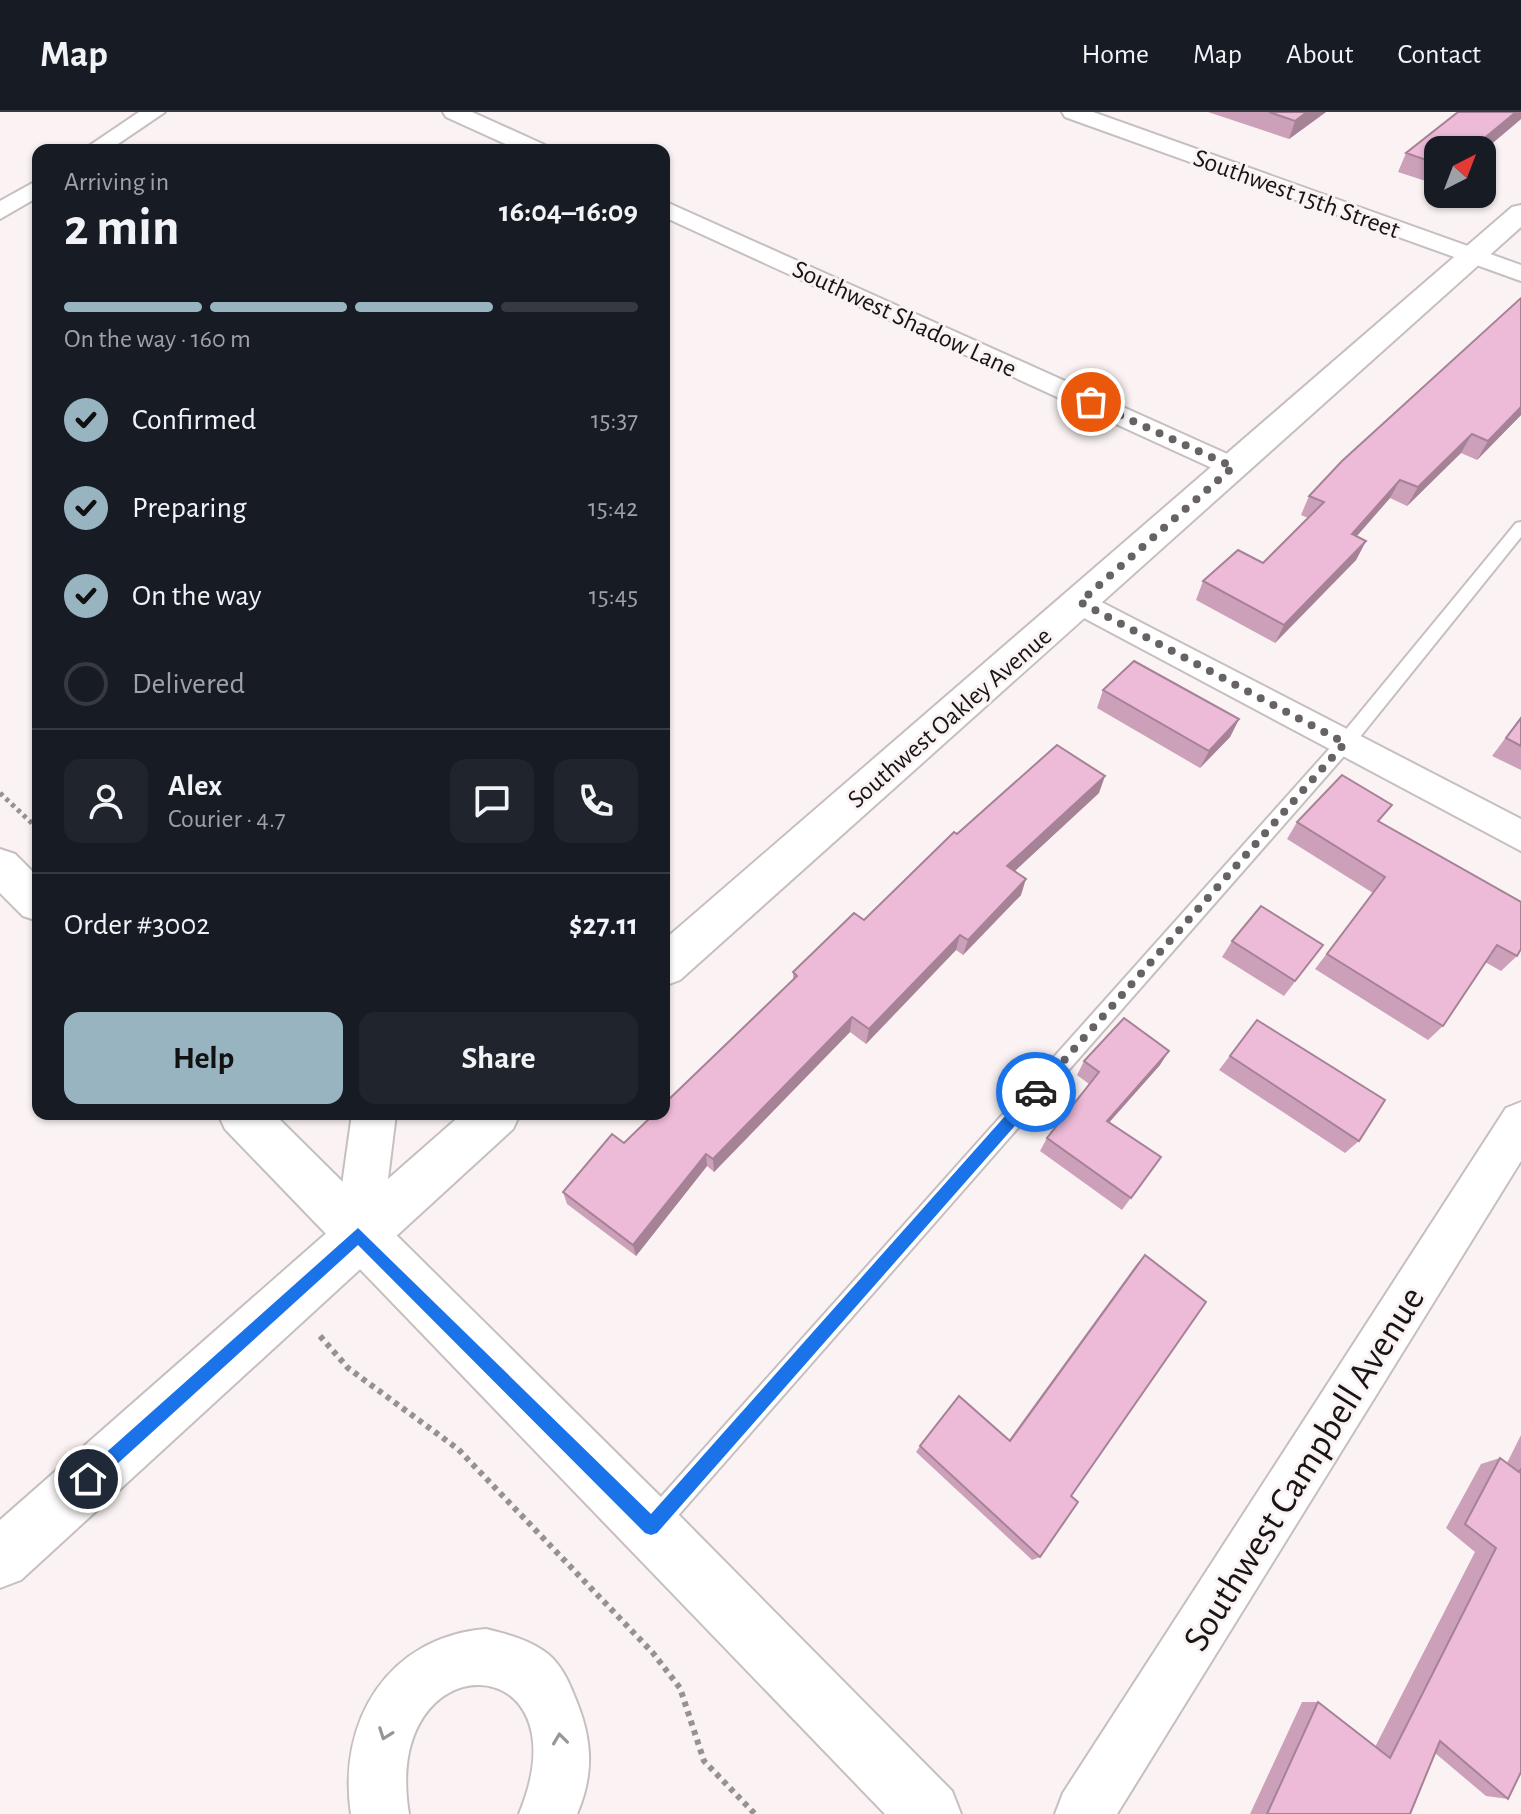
<!DOCTYPE html>
<meta charset="utf-8">
<style>
:root{--surface:#171b24;--page:#20242c;--text:#f1f3f6;--muted:#9ea1a6;--line:#363941;--accent:#99b4c1}
body{margin:0;font-family:"Alegreya Sans",sans-serif;background:var(--page);color:var(--text);height:100vh;display:flex;flex-direction:column;font-size:30px;white-space:nowrap}
*{box-sizing:border-box;margin:0}
p{font-size:26px;color:var(--muted)}
.icon{flex:none;width:44px;height:44px;fill:none;stroke:currentColor;stroke-width:2;stroke-linecap:round;stroke-linejoin:round}
.map{position:relative;flex:1;overflow:hidden}
.side{position:absolute;left:32px;top:32px;width:638px;height:976px;display:flex;flex-direction:column;background:var(--surface);border-radius:16px;box-shadow:0 2px 6px #0004}
.side>*{flex:none}
.needle{width:52px;rotate:42deg}
.buttons{position:absolute;left:1424px;top:24px;display:grid;gap:16px}
.buttons a{display:grid;place-items:center;width:72px;height:72px;border-radius:16px;background:var(--surface);box-shadow:0 2px 6px #0004;font-size:40px}
.pin{position:absolute;display:grid;place-items:center;width:68px;height:68px;color:#fff;margin:-34px;border:4px solid #fff;border-radius:50%;box-shadow:0 2px 8px #0007}
.courier{position:absolute;display:grid;place-items:center;width:80px;height:80px;margin:-40px;border:6px solid #1a73e8;border-radius:50%;background:#fff;color:#222;box-shadow:0 2px 10px #0007}
.head em{font-style:normal;font-weight:700}
.head div{display:flex;flex-direction:column-reverse}
.head{display:flex;align-items:center;justify-content:space-between;height:136px;padding:0 32px}
h1{font-size:52px;font-weight:700;line-height:60px}
.bar{display:grid;grid-template-columns:repeat(4,1fr);gap:12px 8px;align-content:center;height:96px;padding:0 32px}
.bar i{height:10px;border-radius:6px;background:var(--line)}
.bar .current{background:var(--accent)}
.bar p{grid-column:span 4}
.line{display:flex;align-items:center;gap:20px;padding:0 32px;border-top:2px solid var(--line)}
.line div{flex:1}
.round{display:grid;place-items:center;flex:none;width:84px;height:84px;border-radius:16px;background:var(--page)}
ol{padding:0 32px;list-style:none}
li{display:flex;align-items:center;gap:24px;height:88px}
li p{margin-inline-start:auto}
li .icon{padding:8px;border-radius:50%;background:var(--accent);color:#111;stroke-width:4}
li:last-child{color:var(--muted)}
li i{width:44px;height:44px;border:4px solid var(--line);border-radius:50%}
.cta{display:flex;gap:16px;margin-top:auto;padding:16px 32px}
.cta a{flex:1;height:92px;border-radius:16px;background:var(--accent);color:#111;font-size:32px;font-weight:700;line-height:92px;text-align:center}
.cta a+a{background:var(--page);color:var(--text)}
header{display:flex;align-items:center;gap:48px;box-sizing:border-box;height:112px;padding:0 40px;background:var(--surface);border-bottom:2px solid var(--line)}
header strong{font-size:38px}
nav{display:flex;gap:44px;margin-inline-start:auto;font-size:28px}
.map>svg:first-child{display:block}
</style>
<header>
<strong>Map</strong>
<nav><a>Home</a><a>Map</a><a>About</a><a>Contact</a></nav>
</header>
<div class="map">
<svg width="1521" height="1702" viewBox="0 0 1521 1702">
<rect width="100%" height="100%" fill="#fbf3f3"/>
<g fill="none" stroke-linecap="round" stroke-linejoin="round">
<defs>
<path id="service" d="M 1521,410 L 1521,425 L 1351,636 L 661,1423 L 652,1427 L 643,1423 L 639,1414 L 643,1405 L 1339,626 L 1516,411 Z"/>
<path id="minor" d="M 139,0 L 165,0 L 109,38 L 83,38 Z
M 443,0 L 472,0 L 545,33 L 548,38 L 519,38 L 446,5 Z
M 1062,0 L 1093,0 L 1521,153 L 1521,169 L 1065,5 Z
M 38,68 L 38,85 L 0,107 L 0,89 Z
M 664,89 L 1243,349 L 1248,355 L 1243,361 L 1233,364 L 1223,361 L 664,105 Z
M 1080,479 L 1521,707 L 1521,739 L 1069,498 L 1064,490 L 1069,482 Z
M 1521,990 L 1521,1049 L 1117,1702 L 1055,1702 L 1063,1681 L 1506,996 Z
M 352,1002 L 396,1002 L 381,1123 L 374,1139 L 358,1145 L 342,1139 L 335,1123 Z
M 486,1517 C 507,1522 530,1528 548,1542 C 561,1553 568,1568 574,1583 C 592,1625 595,1660 577,1702 L 519,1702 C 589,1533 380,1527 409,1702 L 351,1702 C 337,1609 388,1525 486,1517 Z"/>
<path id="tertiary" d="M 1521,93 L 1521,115 L 680,868 L 664,874 L 664,828 L 1512,95 Z
M 462,1002 L 520,1002 L 513,1017 L 21,1468 L 0,1476 L 0,1408 Z"/>
<path id="secondary" d="M 0,737 L 15,742 L 38,765 L 38,809 L 23,804 L 0,781 Z
M 218,1002 L 274,1002 L 671,1395 L 952,1679 L 961,1702 L 885,1702 L 225,1017 Z"/>
</defs>
<use href="#service" stroke="#c7bfbf" stroke-width="4"/>
<use href="#minor" stroke="#c7bfbf" stroke-width="4"/>
<use href="#tertiary" stroke="#c7bfbf" stroke-width="4"/>
<use href="#secondary" stroke="#c7bfbf" stroke-width="4"/>
<path stroke="#979191" stroke-width="5" stroke-dasharray="4 4" stroke-linecap="butt" d="M 0,681 L 38,717"/>
<path stroke="#979191" stroke-width="6" stroke-dasharray="5 5" stroke-linecap="butt" d="M 320,1224 L 348,1256 L 458,1337 L 653,1541 L 680,1576 L 704,1649 L 755,1702"/>
<use href="#service" fill="#fff" fill-rule="evenodd"/>
<use href="#minor" fill="#fff" fill-rule="evenodd"/>
<use href="#tertiary" fill="#fff" fill-rule="evenodd"/>
<use href="#secondary" fill="#fff" fill-rule="evenodd"/>
</g>
<path fill="#cca0b9" d="M 1208,0 L 1326,0 L 1289,27 Z
M 1521,7 L 1482,40 L 1482,38 L 1438,38 L 1438,73 L 1398,60 L 1406,41 Z
M 1521,186 L 1521,303 L 1477,348 L 1461,341 L 1407,394 L 1390,386 L 1356,425 L 1366,429 L 1356,448 L 1275,531 L 1196,488 L 1203,469 L 1263,451 L 1308,406 L 1301,403 L 1309,384 Z
M 1103,578 L 1239,607 L 1230,625 L 1200,656 L 1097,596 Z
M 1521,605 L 1521,658 L 1492,644 Z
M 1099,681 L 1014,759 L 1021,783 L 963,843 L 956,838 L 866,932 L 850,920 L 714,1060 L 707,1054 L 636,1144 L 567,1092 L 563,1080 L 624,1031 L 793,868 L 793,860 L 864,808 L 957,722 Z
M 1297,710 L 1380,710 L 1517,844 L 1501,859 L 1485,850 L 1443,914 L 1428,928 L 1315,857 L 1373,781 L 1287,727 Z
M 1232,829 L 1323,833 L 1284,884 L 1222,845 Z
M 1257,908 L 1359,1029 L 1345,1041 L 1219,958 Z
M 1084,949 L 1160,953 L 1109,1010 L 1161,1045 L 1122,1098 L 1040,1039 L 1047,1026 L 1089,972 L 1077,963 Z
M 1145,1143 L 1071,1384 L 1040,1445 L 1032,1448 L 916,1340 L 920,1334 L 1009,1328 L 1136,1153 Z
M 1521,1323 L 1521,1660 L 1508,1687 L 1486,1684 L 1435,1641 L 1410,1702 L 1250,1702 L 1302,1590 L 1318,1590 L 1375,1635 L 1475,1440 L 1446,1416 L 1481,1352 L 1500,1346 L 1507,1351 Z"/>
<path fill="#a68296" d="M 1307,0 L 1326,0 L 1289,27 L 1295,9 Z
M 1516,0 L 1521,0 L 1521,7 L 1482,40 L 1482,38 L 1470,38 Z
M 1521,295 L 1521,303 L 1477,348 L 1488,329 Z
M 1472,322 L 1461,341 L 1407,394 L 1418,375 Z
M 1400,368 L 1390,386 L 1342,441 L 1352,422 Z
M 1366,429 L 1356,448 L 1275,531 L 1284,513 Z
M 1239,607 L 1230,625 L 1200,656 L 1209,639 Z
M 1105,664 L 1099,681 L 1002,771 L 1007,754 Z
M 1026,767 L 1021,783 L 963,843 L 968,828 Z
M 960,823 L 956,838 L 866,932 L 869,917 Z
M 852,905 L 850,920 L 714,1060 L 713,1047 Z
M 1169,939 L 1160,953 L 1099,1022 L 1107,1009 Z
M 706,1042 L 707,1054 L 636,1144 L 633,1133 Z"/>
<path fill="#edbad7" stroke="#a68296" stroke-width="2" d="M 1269,0 L 1307,0 L 1295,9 Z
M 1458,0 L 1516,0 L 1470,38 L 1438,38 L 1438,52 L 1406,41 Z
M 1521,186 L 1521,295 L 1488,329 L 1472,322 L 1418,375 L 1400,368 L 1352,422 L 1366,429 L 1284,513 L 1203,469 L 1238,438 L 1263,451 L 1324,390 L 1309,384 L 1342,349 Z
M 1134,549 L 1239,607 L 1209,639 L 1103,578 Z
M 1521,606 L 1521,634 L 1506,626 Z
M 1057,633 L 1105,664 L 1007,754 L 1026,767 L 968,828 L 960,823 L 869,917 L 852,905 L 713,1047 L 706,1042 L 633,1133 L 563,1080 L 612,1022 L 624,1031 L 654,1002 L 664,1002 L 664,992 L 797,864 L 793,860 L 854,801 L 864,808 L 954,720 L 957,722 Z
M 1342,663 L 1392,693 L 1378,709 L 1521,790 L 1521,837 L 1517,844 L 1497,833 L 1443,914 L 1327,842 L 1385,765 L 1297,710 Z
M 1261,794 L 1323,833 L 1295,869 L 1232,829 Z
M 1124,906 L 1169,939 L 1107,1009 L 1161,1045 L 1131,1086 L 1047,1026 L 1099,960 L 1084,949 Z
M 1257,908 L 1385,988 L 1359,1029 L 1230,944 Z
M 1145,1143 L 1206,1190 L 1071,1384 L 1078,1390 L 1040,1445 L 920,1334 L 959,1284 L 1010,1329 Z
M 1500,1346 L 1519,1360 L 1521,1357 L 1521,1660 L 1508,1687 L 1440,1629 L 1410,1702 L 1267,1702 L 1318,1590 L 1390,1646 L 1496,1436 L 1465,1412 Z"/>
<defs><path id="oneway-chevron" d="M-2-3.5L2.5 0L-2 3.5" fill="none" stroke-width="1.6" stroke-linecap="round" stroke-linejoin="round" transform="scale(2)"/></defs>
<g stroke="#979696">
<use href="#oneway-chevron" transform="translate(385 1622) rotate(110)"/>
<use href="#oneway-chevron" transform="translate(560 1627) rotate(-97)"/>
</g>
<path fill="#1a73e8" d="M 1036,973 L 1043,980 L 1041,984 L 657,1421 L 651,1423 L 645,1421 L 358,1133 L 94,1373 L 88,1376 L 82,1373 L 80,1367 L 82,1362 L 358,1116 L 651,1402 L 1031,975 Z"/>
<g fill="none" stroke-linecap="round" stroke-linejoin="round">
<path stroke="#676363" stroke-width="8" stroke-dasharray="0 14.4" d="M 1036,980 L 1345,631 L 1080,490 L 1233,355 L 1091,290"/>
</g>
<g text-anchor="middle" stroke-width="6" stroke-linejoin="round" paint-order="stroke">
<g font-size="26" fill="#181516" stroke="#fbf3f3">
<text transform="translate(1297 81) rotate(20)" y="9">Southwest 15th Street</text>
<text transform="translate(905 206) rotate(25)" y="9">Southwest Shadow Lane</text>
<text transform="translate(949 605) rotate(-41)" y="9">Southwest Oakley Avenue</text>
</g>
<g font-size="38" fill="#181516" stroke="#fbf3f3">
<text transform="translate(1303 1356) rotate(-58)" y="13">Southwest Campbell Avenue</text>
</g>
</g>
</svg>
<div class="buttons">
<a><svg class="needle" viewBox="-14 -14 28 28"><path d="M0-13l5 13h-10z" fill="#e53935"/><path d="M0 13l5-13h-10z" fill="#9ea1a6"/></svg></a>
</div>
<div class="pin" style="left:1091px;top:290px;background:#ea580c"><svg class="icon" aria-label="bag" viewBox="0 0 24 24"><path d="M5 8h14l-1 12H6zM9 8a3 3 0 0 1 6 0"/></svg></div>
<div class="pin" style="left:88px;top:1367px;background:#1f2937"><svg class="icon" aria-label="home" viewBox="0 0 24 24"><path d="M3 11l9-7 9 7M6 9v11h12V9"/></svg></div>
<div class="courier" style="left:1036px;top:980px"><svg class="icon" aria-label="car" viewBox="0 0 24 24"><path d="M5 17H2v-5l4-1 3-4h7l3 4 3 1v5h-3M9 17h6M6 11h13"/><circle cx="7" cy="17" r="2"/><circle cx="17" cy="17" r="2"/></svg></div>
<section class="side">
<div class="head"><div><h1>2 min</h1><p>Arriving in</p></div><em>16:04–16:09</em></div>
<div class="bar"><i class="current"></i><i class="current"></i><i class="current"></i><i></i><p>On the way · 160 m</p></div>
<ol>
<li><svg class="icon" aria-label="check" viewBox="0 0 24 24"><path d="M5 12l5 5 9-10"/></svg>Confirmed<p>15:37</p></li>
<li><svg class="icon" aria-label="check" viewBox="0 0 24 24"><path d="M5 12l5 5 9-10"/></svg>Preparing<p>15:42</p></li>
<li><svg class="icon" aria-label="check" viewBox="0 0 24 24"><path d="M5 12l5 5 9-10"/></svg>On the way<p>15:45</p></li>
<li><i></i>Delivered</li>
</ol>
<div class="line" style="height:144px"><a class="round"><svg class="icon" aria-label="person" viewBox="0 0 24 24"><circle cx="12" cy="8" r="4"/><path d="M4 21q1-7 8-7t8 7"/></svg></a><div><b>Alex</b><p>Courier · 4.7</p></div><a class="round"><svg class="icon" aria-label="chat" viewBox="0 0 24 24"><path d="M4 5h16v11H9l-5 4z"/></svg></a><a class="round"><svg class="icon" aria-label="phone" viewBox="0 0 24 24"><path d="M5 4h4l2 5-3 2q2 4 5 5l2-3 5 2v4C11 20 4 13 5 4z"/></svg></a></div>
<div class="line" style="height:104px"><div>Order #3002</div><b>$27.11</b></div>
<div class="cta"><a>Help</a><a>Share</a></div>
</section>
</div>
